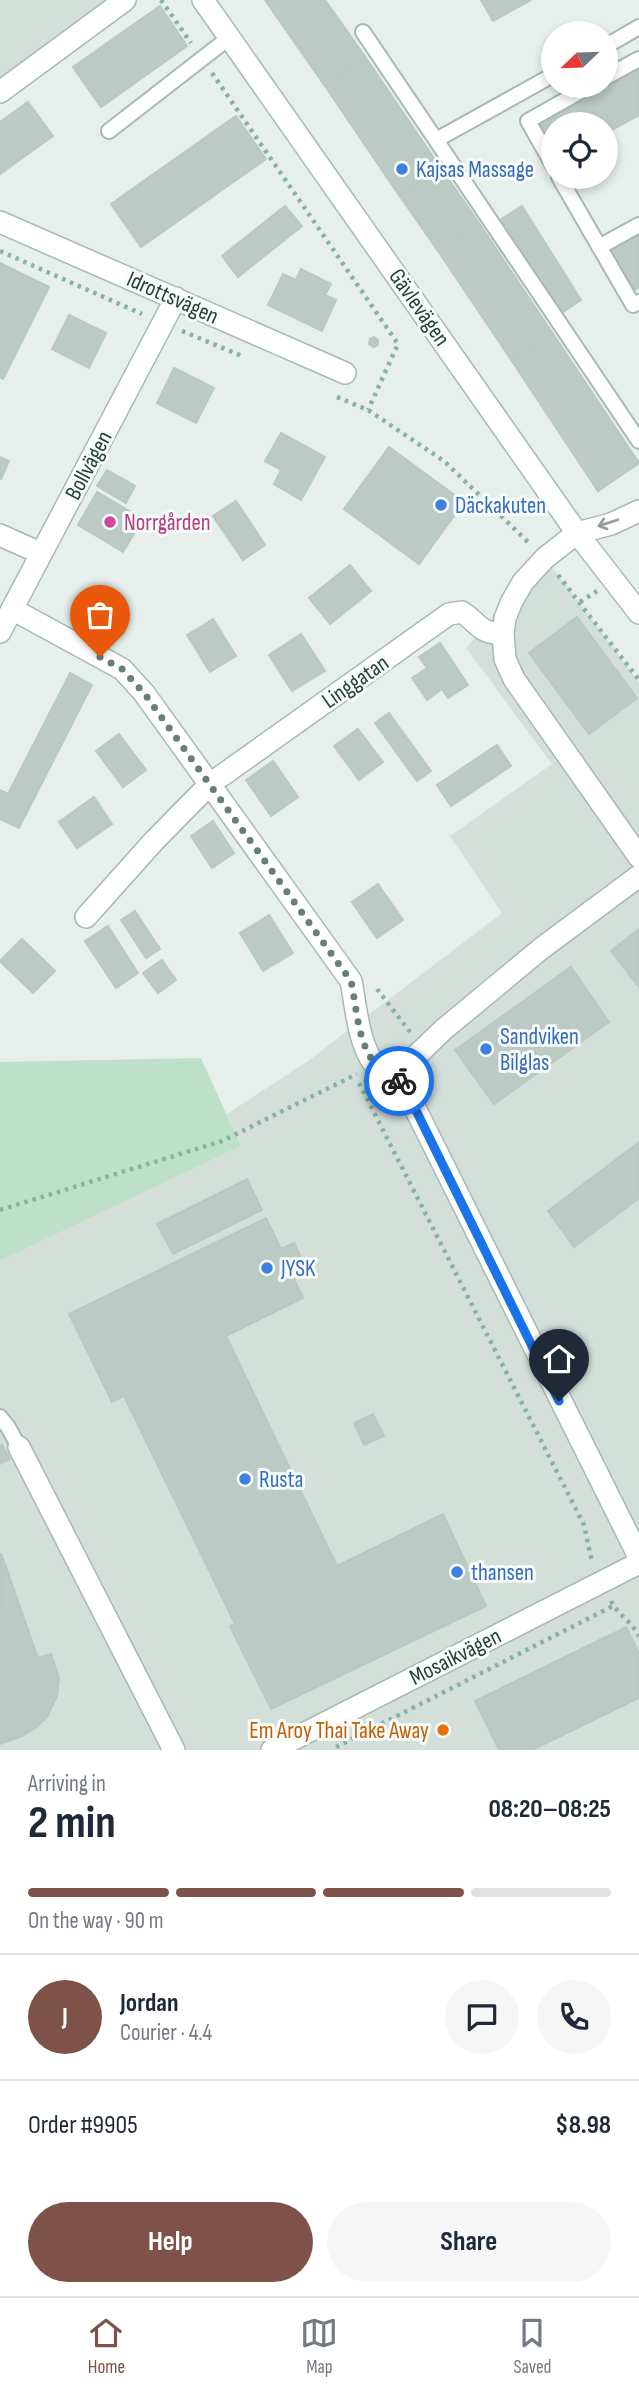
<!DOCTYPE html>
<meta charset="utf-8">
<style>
:root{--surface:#fff;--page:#f6f6f7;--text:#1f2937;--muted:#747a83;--line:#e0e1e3;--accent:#7f5249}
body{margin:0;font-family:"Sofia Sans Condensed",sans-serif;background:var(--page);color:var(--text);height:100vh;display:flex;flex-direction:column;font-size:26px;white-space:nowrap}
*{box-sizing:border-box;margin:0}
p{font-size:23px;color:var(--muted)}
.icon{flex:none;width:38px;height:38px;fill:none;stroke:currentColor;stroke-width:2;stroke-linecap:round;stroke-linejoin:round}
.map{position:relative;height:1750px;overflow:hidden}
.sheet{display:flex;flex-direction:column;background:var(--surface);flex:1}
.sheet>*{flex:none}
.needle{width:46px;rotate:247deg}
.controls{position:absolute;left:541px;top:21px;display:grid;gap:14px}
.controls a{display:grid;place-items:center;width:77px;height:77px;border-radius:50%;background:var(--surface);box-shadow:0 4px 10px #0003;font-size:35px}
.pin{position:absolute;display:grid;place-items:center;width:60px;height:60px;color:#fff;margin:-72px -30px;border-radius:50% 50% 50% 0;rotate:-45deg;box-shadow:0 0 7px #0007}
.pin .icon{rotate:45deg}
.courier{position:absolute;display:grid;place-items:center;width:70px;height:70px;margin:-35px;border:5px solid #1a73e8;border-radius:50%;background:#fff;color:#222;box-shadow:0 2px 9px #0007}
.head em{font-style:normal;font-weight:700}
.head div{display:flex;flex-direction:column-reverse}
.head{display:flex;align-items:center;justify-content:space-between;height:119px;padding:0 28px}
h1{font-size:46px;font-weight:700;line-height:52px}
.bar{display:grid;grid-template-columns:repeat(4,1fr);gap:10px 7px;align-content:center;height:84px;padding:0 28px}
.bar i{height:9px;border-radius:5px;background:var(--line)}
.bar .active{background:var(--accent)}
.bar p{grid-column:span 4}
.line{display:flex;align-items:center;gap:18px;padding:0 28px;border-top:2px solid var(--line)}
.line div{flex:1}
.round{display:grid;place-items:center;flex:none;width:74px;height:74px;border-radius:37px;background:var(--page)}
.primary-button{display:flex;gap:14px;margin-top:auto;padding:14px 28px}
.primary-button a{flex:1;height:80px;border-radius:42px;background:var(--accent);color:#fff;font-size:28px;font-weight:700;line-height:80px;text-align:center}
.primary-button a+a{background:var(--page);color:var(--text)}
.menu{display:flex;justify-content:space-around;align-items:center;height:98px;border-top:2px solid var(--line);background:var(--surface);font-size:19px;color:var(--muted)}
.menu a{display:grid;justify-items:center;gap:4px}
.menu .active{color:var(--accent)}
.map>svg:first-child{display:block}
</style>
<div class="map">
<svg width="639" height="1750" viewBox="0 0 639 1750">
<rect width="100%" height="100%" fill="#e6efeb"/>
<path fill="#d4dfda" d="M 0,0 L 126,0 L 0,92 Z
M 545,558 L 639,682 L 639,1750 L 0,1750 L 0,1261 L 241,1146 L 227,1114 L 308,1061 L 502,913 L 450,836 L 552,764 L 466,648 Z"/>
<path fill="#bfe0c8" d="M 201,1058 L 241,1146 L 0,1261 L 0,1062 Z"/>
<path fill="#bbcac4" stroke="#b8c9c2" stroke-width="2" d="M 265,0 L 325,0 L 366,58 L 325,86 Z
M 481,0 L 531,0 L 493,21 Z
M 160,6 L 187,46 L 101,107 L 73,67 Z
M 366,58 L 440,167 L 399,195 L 325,86 Z
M 639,63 L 639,115 L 606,133 L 606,124 L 553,124 L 553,149 L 537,119 L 598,86 L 606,86 L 606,82 Z
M 28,102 L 53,136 L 0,174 L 0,122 Z
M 236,116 L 266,159 L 141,247 L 111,204 Z
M 440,167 L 479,223 L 438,251 L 399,195 Z
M 285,206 L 302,226 L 238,277 L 222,256 Z
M 522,206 L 581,300 L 560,314 L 500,220 Z
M 479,223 L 553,334 L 512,361 L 438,251 Z
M 639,234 L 639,287 L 633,291 L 610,251 Z
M 0,263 L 49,287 L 3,379 L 0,377 Z
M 301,269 L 331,284 L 325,295 L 336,300 L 322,331 L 268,305 L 283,274 L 296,280 Z
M 69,315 L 106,333 L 89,368 L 52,349 Z
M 553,334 L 639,463 L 598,491 L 512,361 Z
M 374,337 L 378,340 L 378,345 L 374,347 L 369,344 L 370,339 Z
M 174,368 L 214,388 L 196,423 L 157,403 Z
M 281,433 L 325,457 L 301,500 L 274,484 L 281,470 L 265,461 Z
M 389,447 L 464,502 L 419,564 L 344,509 Z
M 0,457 L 9,461 L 1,479 L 0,479 Z
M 107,470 L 135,486 L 126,503 L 97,486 Z
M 97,492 L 143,519 L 123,552 L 78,525 Z
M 236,501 L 265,545 L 243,560 L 213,516 Z
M 350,565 L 371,591 L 330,624 L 309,598 Z
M 577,617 L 637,698 L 589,734 L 529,653 Z
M 213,619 L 236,656 L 210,672 L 187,635 Z
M 301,634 L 325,671 L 292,691 L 269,655 Z
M 440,643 L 468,685 L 448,698 L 442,689 L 427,700 L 412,678 L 427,668 L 419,657 Z
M 70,673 L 92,685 L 19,828 L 0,819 L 0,790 L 8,794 Z
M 389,713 L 431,771 L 417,781 L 375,723 Z
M 358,729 L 383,762 L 359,780 L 334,746 Z
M 119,734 L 146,770 L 123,787 L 96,751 Z
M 497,745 L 511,766 L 451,806 L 437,785 Z
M 273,761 L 298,797 L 271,816 L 246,780 Z
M 94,797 L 112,824 L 77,848 L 59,822 Z
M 213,821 L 234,853 L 212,868 L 191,836 Z
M 378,884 L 403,920 L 377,938 L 352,902 Z
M 135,911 L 160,949 L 146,958 L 121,920 Z
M 269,915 L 293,953 L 263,971 L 240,933 Z
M 108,926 L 138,973 L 116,988 L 85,941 Z
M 639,929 L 639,987 L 611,951 Z
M 22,939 L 55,971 L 33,993 L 0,961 Z
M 162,960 L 176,980 L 158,993 L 143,973 Z
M 571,967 L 609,1022 L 494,1104 L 455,1050 Z
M 639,1142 L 639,1198 L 574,1247 L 548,1211 Z
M 247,1179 L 262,1210 L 173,1254 L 157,1224 Z
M 266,1218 L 281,1249 L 294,1243 L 304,1263 L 290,1270 L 303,1298 L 226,1336 L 337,1566 L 443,1514 L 486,1606 L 271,1709 L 230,1626 L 235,1624 L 124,1396 L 112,1402 L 69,1314 Z
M 373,1414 L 384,1436 L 364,1445 L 354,1423 Z
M 2,1445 L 10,1459 L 0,1464 L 0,1446 Z
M 1,1553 L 38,1658 L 51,1654 L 59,1678 L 57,1696 L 47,1717 L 37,1727 L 22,1736 L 0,1744 Z
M 626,1627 L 639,1653 L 639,1698 L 532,1750 L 499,1750 L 475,1701 Z"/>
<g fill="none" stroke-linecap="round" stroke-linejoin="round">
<defs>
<path id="service" d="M 363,32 L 436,140
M 606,46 L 639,27
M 553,75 L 436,140 L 639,441
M 606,77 L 639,59
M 109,131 L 230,37
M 553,165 L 528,121 L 590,86
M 559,177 L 633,305 L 639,302
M 599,247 L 639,225
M 0,1417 L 8,1427 L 19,1447"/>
<path id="minor" d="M 0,92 L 125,0
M 0,222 L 345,373
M 0,535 L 40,553
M 12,609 L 122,669 L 144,693 L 351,981 C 357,1010 358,1057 386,1075 C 390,1078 397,1080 402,1082 L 639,1557
M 0,632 L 176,298
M 503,634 L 505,659 L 514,679 L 639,857
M 86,917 L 153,842 L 210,784 L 449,614 L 462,612 C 479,623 478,633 503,634 L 505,618 L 512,601 L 523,582 L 545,558 L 577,533 L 611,524 L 639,511
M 402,1082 L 416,1056 L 443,1030 L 542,948 L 639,876
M 19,1447 L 174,1750
M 272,1750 L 639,1563"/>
<path id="secondary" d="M 203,0 L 577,533 L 639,613"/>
</defs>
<use href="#service" stroke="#a8b8b2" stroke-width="18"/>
<use href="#minor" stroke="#a8b8b2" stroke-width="24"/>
<use href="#secondary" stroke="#a4bbb3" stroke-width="24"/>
<path stroke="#86b3a5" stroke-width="4.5" stroke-dasharray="3.5 5" stroke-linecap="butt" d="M 161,0 L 191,43
M 212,73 L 398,344 L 368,410
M 0,251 L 142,314
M 182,331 L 242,356
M 337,397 L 368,410 L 444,461 L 529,543
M 558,575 L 639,680
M 580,602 L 597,591
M 377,989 L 410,1032
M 359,1083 L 584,1525 L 592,1562
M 0,1210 L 222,1141 L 357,1074
M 611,1601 C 618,1615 632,1622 639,1636
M 336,1747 L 613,1606"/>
<use href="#service" stroke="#fff" stroke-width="14"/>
<use href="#minor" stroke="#fff" stroke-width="21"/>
<use href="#secondary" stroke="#fff" stroke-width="21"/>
</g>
<defs><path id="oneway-shaft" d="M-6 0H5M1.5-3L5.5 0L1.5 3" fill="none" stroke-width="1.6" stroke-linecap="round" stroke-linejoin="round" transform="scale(1.75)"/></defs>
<use stroke="#92a09c" href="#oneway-shaft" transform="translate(608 523) rotate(162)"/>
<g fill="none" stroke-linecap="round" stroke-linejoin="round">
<path stroke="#687f78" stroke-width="7" stroke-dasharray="0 12.6" d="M 100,657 L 122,669 L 144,693 L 351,981 C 359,1018 357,1064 399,1081"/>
<path stroke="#1a73e8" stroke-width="9" d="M 399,1081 L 402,1082 L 559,1401"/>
</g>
<g fill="#3f7fe0" stroke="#f7fbf9" stroke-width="2.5">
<circle cx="402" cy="169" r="7"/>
<circle cx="441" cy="505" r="7"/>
<circle cx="486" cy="1049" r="7"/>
<circle cx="267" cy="1268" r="7"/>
<circle cx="245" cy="1479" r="7"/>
<circle cx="457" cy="1572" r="7"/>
</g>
<circle fill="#d1479c" stroke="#f7fbf9" stroke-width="2.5" cx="110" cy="522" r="7"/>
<circle fill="#e8710a" stroke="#f7fbf9" stroke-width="2.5" cx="443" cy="1730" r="7"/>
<g text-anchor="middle" stroke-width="6" stroke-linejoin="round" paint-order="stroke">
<g font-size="23" fill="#366cbe" stroke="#f7fbf9" text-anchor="start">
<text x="416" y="177">Kajsas Massage</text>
<text x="455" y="513">Däckakuten</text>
<text x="500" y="1044">Sandviken<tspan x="500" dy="26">Bilglas</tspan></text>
<text x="281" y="1276">JYSK</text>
<text x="259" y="1487">Rusta</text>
<text x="471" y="1580">thansen</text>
</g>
<g font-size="23" fill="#24423a" stroke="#f7fbf9">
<text transform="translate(173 297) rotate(24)" y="8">Idrottsvägen</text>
<text transform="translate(420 307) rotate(55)" y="8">Gävlevägen</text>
<text transform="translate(88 465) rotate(-62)" y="8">Bollvägen</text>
<text transform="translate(355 681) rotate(-35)" y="8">Linggatan</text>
<text transform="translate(455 1656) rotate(-27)" y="8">Mosaikvägen</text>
</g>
<g font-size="23" fill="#b23c85" stroke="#f7fbf9" text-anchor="start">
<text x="124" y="530">Norrgården</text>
</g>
<g font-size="23" fill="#c56008" stroke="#f7fbf9" text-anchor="end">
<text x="429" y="1738">Em Aroy Thai Take Away</text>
</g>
</g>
</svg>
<div class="controls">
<a><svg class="needle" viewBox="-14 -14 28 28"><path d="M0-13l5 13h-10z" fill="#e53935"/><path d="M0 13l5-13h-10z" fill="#747a83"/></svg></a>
<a><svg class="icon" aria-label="locate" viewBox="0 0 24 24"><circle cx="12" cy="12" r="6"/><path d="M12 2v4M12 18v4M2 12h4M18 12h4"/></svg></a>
</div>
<div class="pin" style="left:100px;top:657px;background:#ea580c"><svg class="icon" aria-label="bag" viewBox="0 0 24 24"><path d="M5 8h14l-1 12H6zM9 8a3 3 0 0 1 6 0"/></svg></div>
<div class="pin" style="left:559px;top:1401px;background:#1f2937"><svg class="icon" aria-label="home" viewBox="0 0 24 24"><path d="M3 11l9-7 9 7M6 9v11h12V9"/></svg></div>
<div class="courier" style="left:399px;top:1081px"><svg class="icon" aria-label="bike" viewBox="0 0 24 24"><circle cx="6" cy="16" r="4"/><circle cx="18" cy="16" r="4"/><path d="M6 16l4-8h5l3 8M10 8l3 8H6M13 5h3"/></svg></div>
</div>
<section class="sheet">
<div class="head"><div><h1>2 min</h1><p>Arriving in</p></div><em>08:20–08:25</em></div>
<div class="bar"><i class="active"></i><i class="active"></i><i class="active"></i><i></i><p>On the way · 90 m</p></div>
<div class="line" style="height:126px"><b class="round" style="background:var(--accent);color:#fff">J</b><div><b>Jordan</b><p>Courier · 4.4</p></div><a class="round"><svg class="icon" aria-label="chat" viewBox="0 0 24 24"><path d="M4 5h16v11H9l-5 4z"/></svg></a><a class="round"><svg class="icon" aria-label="phone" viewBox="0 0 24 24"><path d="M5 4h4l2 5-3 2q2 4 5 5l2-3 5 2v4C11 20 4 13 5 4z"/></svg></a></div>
<div class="line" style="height:91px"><div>Order #9905</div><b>$8.98</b></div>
<div class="primary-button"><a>Help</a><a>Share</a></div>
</section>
<nav class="menu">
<a class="active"><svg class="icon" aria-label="home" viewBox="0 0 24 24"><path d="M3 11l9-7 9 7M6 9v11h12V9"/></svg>Home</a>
<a><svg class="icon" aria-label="map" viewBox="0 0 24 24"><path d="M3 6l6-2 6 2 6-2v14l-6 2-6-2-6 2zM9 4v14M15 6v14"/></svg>Map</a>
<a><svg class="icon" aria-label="saved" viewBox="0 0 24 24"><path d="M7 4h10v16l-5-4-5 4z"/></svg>Saved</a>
</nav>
